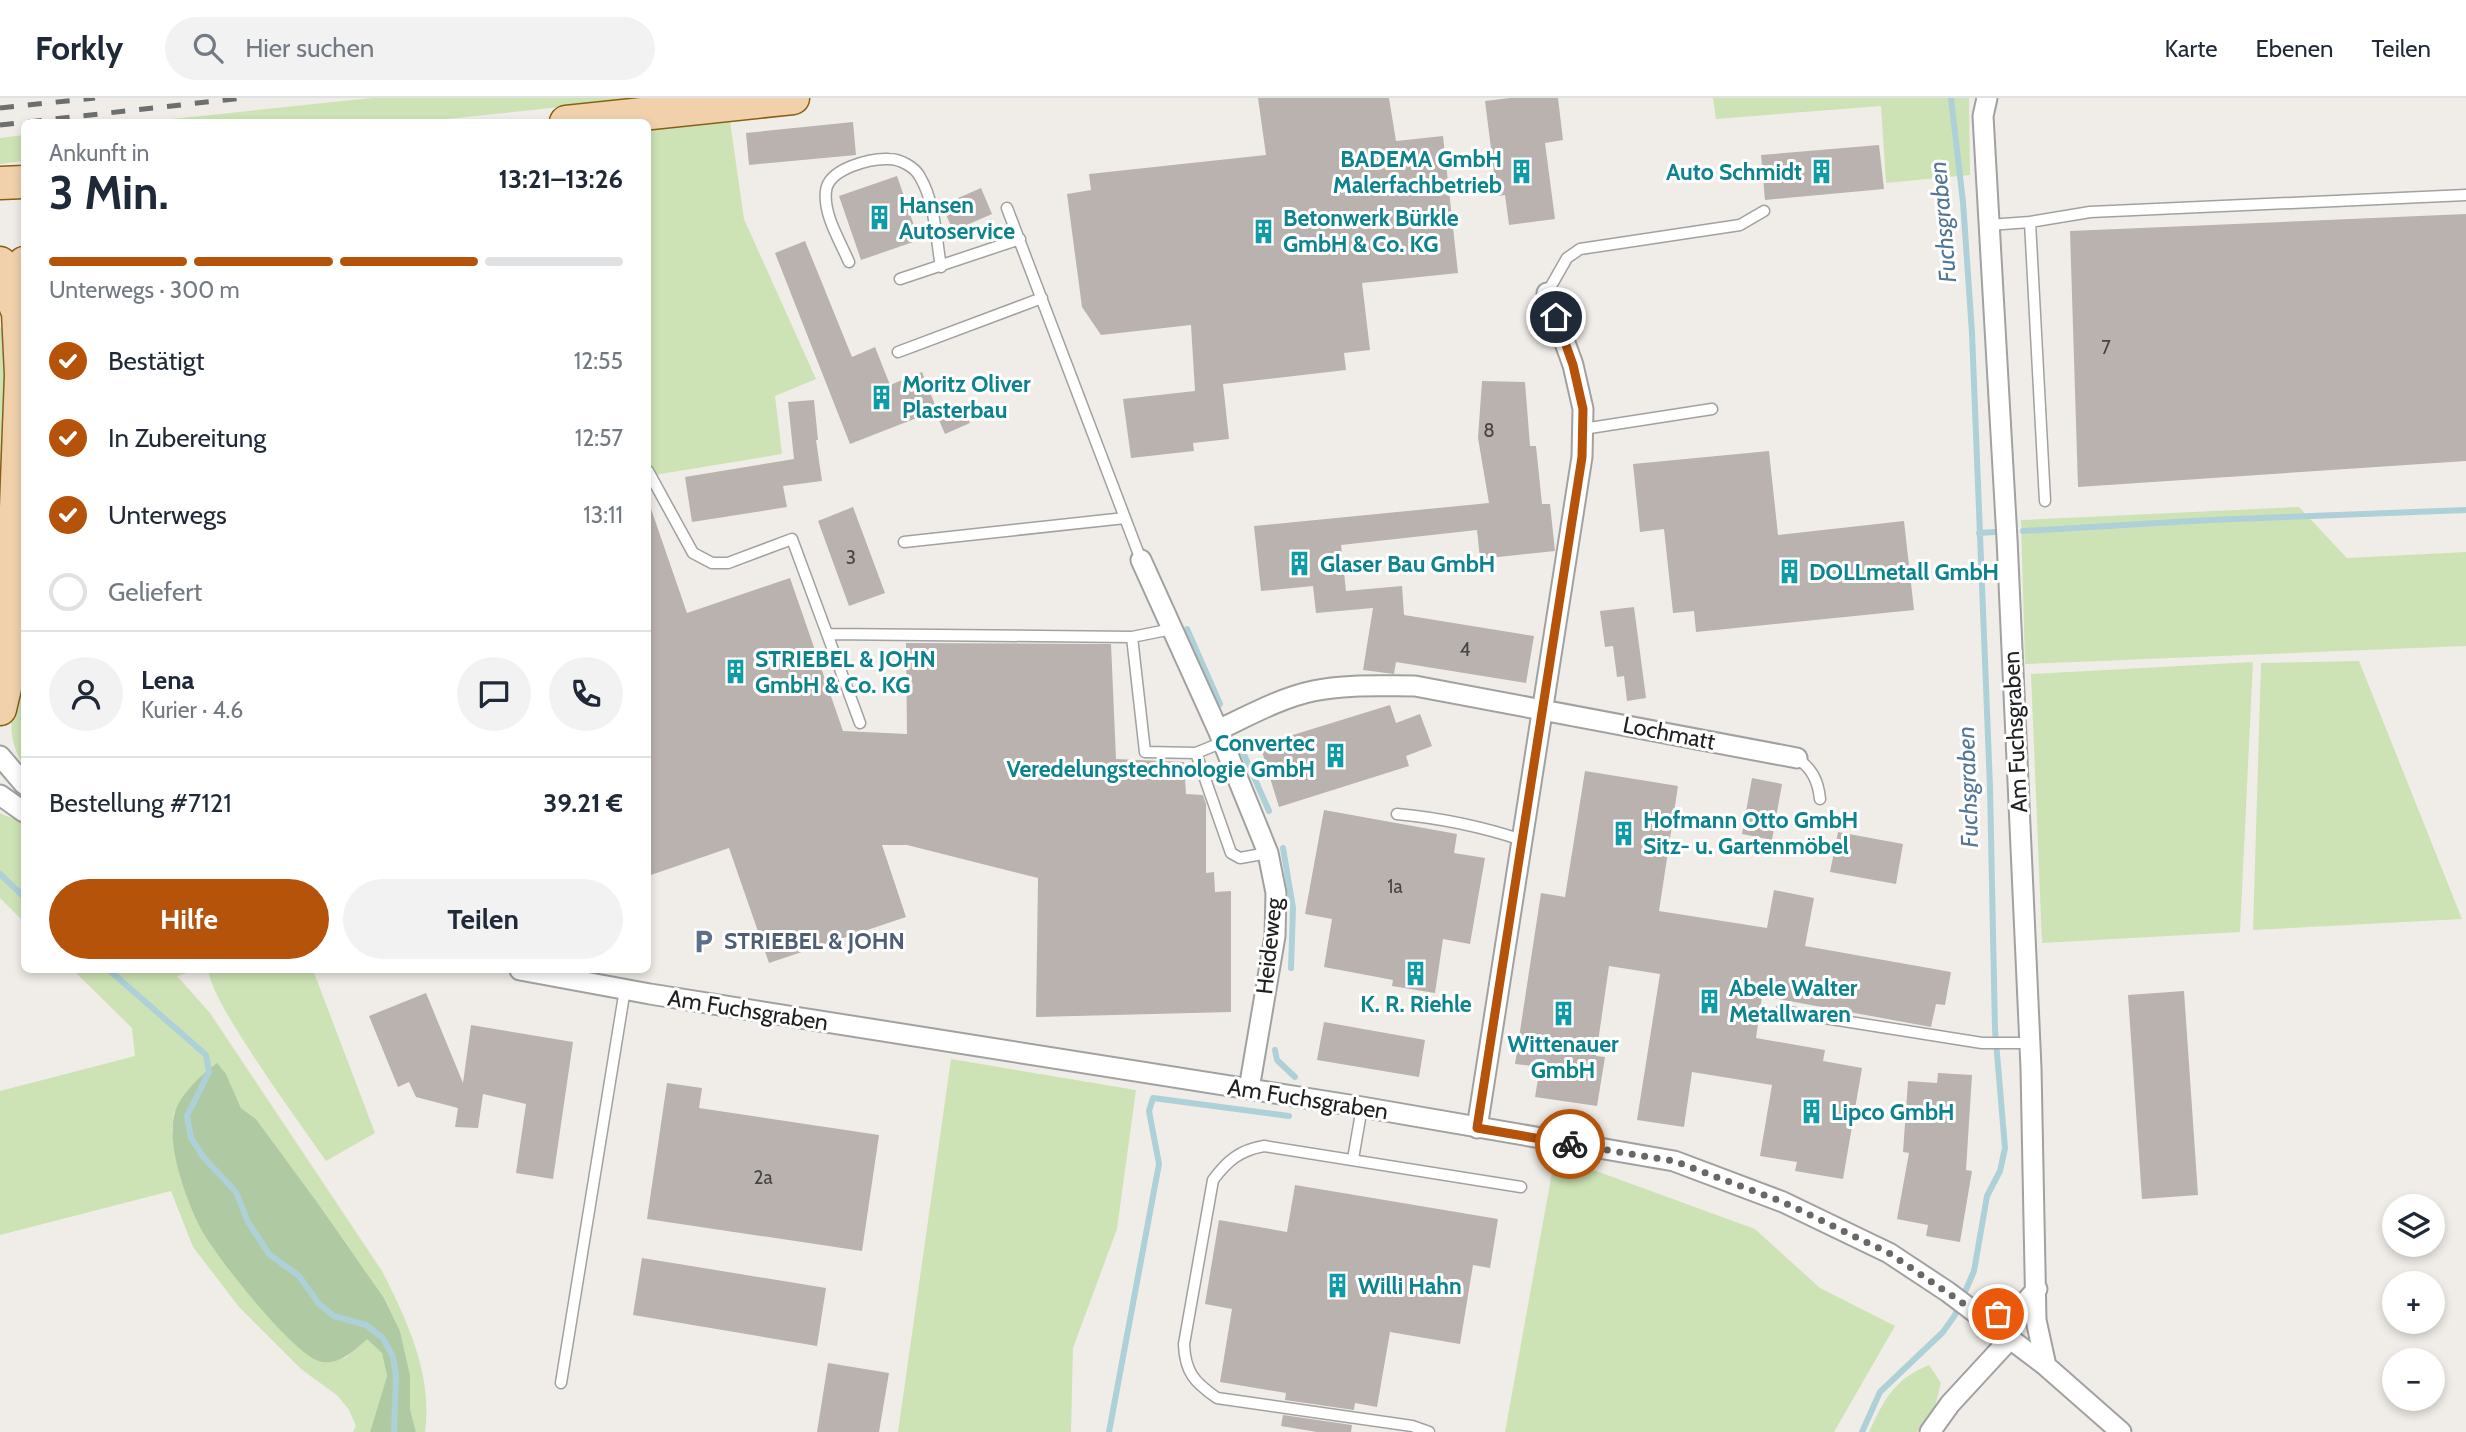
<!DOCTYPE html>
<html lang="de">
<meta charset="utf-8">
<style>
:root{--surface:#fff;--page:#f2f2f3;--text:#1f2937;--muted:#747a83;--line:#e0e1e3;--accent:#b45309}
body{margin:0;font-family:Cabin,sans-serif;background:var(--page);color:var(--text);height:100vh;display:flex;flex-direction:column;font-size:26px;white-space:nowrap}
*{box-sizing:border-box;margin:0}
p{font-size:23px;color:var(--muted)}
.icon{flex:none;width:38px;height:38px;fill:none;stroke:currentColor;stroke-width:2;stroke-linecap:round;stroke-linejoin:round}
.map{position:relative;flex:1;overflow:hidden}
.drawer{position:absolute;left:21px;top:21px;width:630px;height:854px;display:flex;flex-direction:column;background:var(--surface);border-radius:10px;box-shadow:0 4px 10px #0003}
.drawer>*{flex:none}
.controls{position:absolute;left:2382px;top:1096px;display:grid;gap:14px}
.controls a{display:grid;place-items:center;width:63px;height:63px;border-radius:50%;background:var(--surface);box-shadow:0 4px 10px #0003;font-size:35px}
.pin{position:absolute;display:grid;place-items:center;width:60px;height:60px;color:#fff;margin:-30px;border:4px solid #fff;border-radius:50%;box-shadow:0 2px 7px #0007}
.courier{position:absolute;display:grid;place-items:center;width:70px;height:70px;margin:-35px;border:5px solid #b45309;border-radius:50%;background:#fff;color:#222;box-shadow:0 2px 9px #0007}
.headline em{font-style:normal;font-weight:700}
.headline div{display:flex;flex-direction:column-reverse}
.headline{display:flex;align-items:center;justify-content:space-between;height:119px;padding:0 28px}
h1{font-size:46px;font-weight:700;line-height:52px}
.bar{display:grid;grid-template-columns:repeat(4,1fr);gap:10px 7px;align-content:center;height:84px;padding:0 28px}
.bar i{height:9px;border-radius:5px;background:var(--line)}
.bar .on{background:var(--accent)}
.bar p{grid-column:span 4}
.line{display:flex;align-items:center;gap:18px;padding:0 28px;border-top:2px solid var(--line)}
.line div{flex:1}
.round{display:grid;place-items:center;flex:none;width:74px;height:74px;border-radius:37px;background:var(--page)}
ol{padding:0 28px;list-style:none}
li{display:flex;align-items:center;gap:21px;height:77px}
li p{margin-inline-start:auto}
li .icon{padding:7px;border-radius:50%;background:var(--accent);color:#fff;stroke-width:4}
li:last-child{color:var(--muted)}
li i{width:38px;height:38px;border:4px solid var(--line);border-radius:50%}
.cta{display:flex;gap:14px;margin-top:auto;padding:14px 28px}
.cta a{flex:1;height:80px;border-radius:42px;background:var(--accent);color:#fff;font-size:28px;font-weight:700;line-height:80px;text-align:center}
.cta a+a{background:var(--page);color:var(--text)}
header{display:flex;align-items:center;gap:42px;box-sizing:border-box;height:98px;padding:0 35px;background:var(--surface);border-bottom:2px solid var(--line)}
header strong{font-size:33px}
nav{display:flex;gap:38px;margin-inline-start:auto;font-size:24px}
.search{width:490px;height:63px;background:var(--page);display:flex;align-items:center;gap:18px;box-sizing:border-box;padding:0 24px;border-radius:38px;color:var(--muted);font-size:26px}
.map>svg:first-child{display:block}
</style>
<header>
<strong>Forkly</strong>
<div class="search"><svg class="icon" aria-label="search" viewBox="0 0 24 24"><circle cx="10" cy="10" r="6"/><path d="M15 15l6 6"/></svg>Hier suchen</div>
<nav><a>Karte</a><a>Ebenen</a><a>Teilen</a></nav>
</header>
<div class="map">
<svg width="2466" height="1334" viewBox="0 0 2466 1334">
<rect width="100%" height="100%" fill="#f0ede8"/>
<path fill="#cde3b5" d="M 372,0 L 649,0 L 417,24 L 143,24 Z
M 1713,0 L 1969,0 L 1970,77 L 1886,85 L 1881,8 L 1716,21 Z
M 729,16 L 744,121 L 816,281 L 775,298 L 782,356 L 654,377 L 648,358 L 648,25 Z
M 24,37 L 24,63 L 0,66 L 0,40 Z
M 0,229 L 4,233 L 9,283 L 0,537 Z
M 2299,409 L 2347,460 L 2466,454 L 2466,548 L 2025,566 L 2021,422 Z
M 2359,563 L 2462,821 L 2253,832 L 2261,565 Z
M 2253,564 L 2240,834 L 2042,845 L 2031,576 Z
M 24,572 L 24,669 C 2,631 13,611 24,572 Z
M 0,715 C 8,720 18,720 24,725 L 24,824 L 0,800 Z
M 73,872 L 197,872 L 177,878 L 210,915 L 382,1173 C 407,1222 433,1277 425,1334 L 416,1334 L 410,1311 L 410,1277 L 400,1233 L 384,1200 L 317,1104 L 256,1021 L 241,1010 L 226,976 L 174,1014 L 172,1032 L 181,1082 L 322,1264 L 345,1260 L 367,1240 L 382,1255 L 387,1278 L 370,1334 L 353,1334 L 356,1328 L 349,1312 L 338,1298 L 301,1271 L 239,1209 L 193,1149 L 171,1093 L 0,1137 L 0,993 L 135,958 L 132,930 Z
M 209,872 L 313,872 L 375,1035 L 326,1063 C 305,1032 207,900 209,872 Z
M 951,961 L 1136,992 L 1117,1131 L 1073,1250 L 1071,1334 L 898,1334 Z
M 1555,1058 L 1755,1131 L 1820,1190 L 1895,1228 L 1834,1334 L 1505,1334 Z
M 1929,1267 L 1941,1285 L 1934,1313 L 1917,1334 L 1869,1334 C 1884,1302 1894,1281 1929,1267 Z"/>
<path fill="#afcaa2" d="M 217,965 L 226,976 L 241,1010 L 256,1021 L 317,1104 L 384,1200 L 400,1233 L 410,1277 L 410,1311 L 416,1334 L 370,1334 L 387,1278 L 382,1255 L 367,1241 C 356,1251 340,1267 322,1264 C 295,1260 214,1156 201,1131 C 186,1102 167,1049 174,1018 C 178,998 202,976 217,965 Z"/>
<g fill="none" stroke-linecap="round" stroke-linejoin="round">
<path stroke="#aed0d8" stroke-width="6" d="M 2023,433 L 2209,422 L 2466,412
M 1979,435 L 1995,434
M 1187,531 L 1220,606
M 1238,643 L 1269,713
M 1283,750 L 1293,810 L 1291,870
M 0,776 L 24,799
M 109,872 L 206,957 L 209,974 L 187,1018 L 191,1040 L 204,1060 L 236,1094 L 248,1124 L 269,1156 L 299,1178 L 319,1206 L 334,1218 L 366,1227 L 383,1240 L 393,1259 L 396,1278 L 394,1334
M 1275,952 L 1277,962 L 1295,979
M 1109,1334 L 1159,1066 L 1149,1013 L 1153,1000 L 1289,1018
M 1862,1334 L 1880,1294 L 1943,1234 L 1955,1217 L 1974,1173 L 1987,1098 L 2000,1073 L 2005,1050 L 1995,932 L 1990,689 L 1972,235 L 1963,104 L 1951,0"/>
</g>
<path fill="#b9b2ae" d="M 1258,0 L 1389,0 L 1396,43 L 1443,38 L 1458,175 L 1362,185 L 1370,252 L 1344,255 L 1346,272 L 1223,286 L 1229,341 L 1193,345 L 1194,353 L 1131,360 L 1123,301 L 1195,293 L 1191,227 L 1101,237 L 1082,209 L 1067,96 L 1091,92 L 1089,76 L 1266,57 Z
M 1510,0 L 1558,0 L 1563,42 L 1545,45 L 1555,121 L 1509,127 L 1505,97 L 1497,98 L 1485,3 Z
M 853,24 L 856,57 L 749,67 L 746,35 Z
M 1879,47 L 1884,91 L 1765,102 L 1761,57 Z
M 897,78 L 919,142 L 861,162 L 839,98 Z
M 981,90 L 992,116 L 953,133 L 942,107 Z
M 2466,116 L 2466,363 L 2078,389 L 2070,133 Z
M 805,143 L 852,259 L 875,249 L 890,287 L 922,274 L 937,312 L 850,346 L 775,155 Z
M 1482,283 L 1525,284 L 1530,348 L 1536,348 L 1542,406 L 1550,406 L 1555,453 L 1480,461 L 1477,432 L 1341,447 L 1346,493 L 1402,488 L 1404,517 L 1534,538 L 1526,585 L 1396,564 L 1394,576 L 1363,572 L 1373,510 L 1316,515 L 1313,488 L 1261,493 L 1254,428 L 1489,405 L 1478,340 Z
M 814,302 L 818,342 L 816,342 L 822,383 L 783,388 L 787,409 L 692,424 L 685,379 L 794,361 L 788,304 Z
M 963,309 L 970,325 L 945,336 L 938,320 Z
M 1769,353 L 1778,437 L 1904,423 L 1914,512 L 1696,534 L 1694,513 L 1673,515 L 1664,431 L 1640,434 L 1633,366 Z
M 648,408 L 650,408 L 687,515 L 790,480 L 843,633 L 907,636 L 906,545 L 1111,546 L 1116,661 L 1184,664 L 1186,696 L 1203,697 L 1206,706 L 1206,775 L 1214,774 L 1215,794 L 1231,793 L 1231,914 L 1036,919 L 1038,780 L 907,747 L 882,747 L 906,819 L 769,865 L 729,750 L 648,778 Z
M 853,409 L 885,495 L 849,508 L 818,423 Z
M 1634,509 L 1646,600 L 1627,603 L 1624,578 L 1617,579 L 1613,548 L 1605,549 L 1600,513 Z
M 1390,607 L 1396,625 L 1420,616 L 1432,648 L 1406,658 L 1409,668 L 1279,709 L 1260,647 Z
M 1585,673 L 1678,688 L 1659,813 L 1767,830 L 1774,792 L 1814,800 L 1805,848 L 1951,874 L 1945,907 L 1936,906 L 1931,929 L 1762,898 L 1756,940 L 1825,952 L 1823,963 L 1862,970 L 1843,1081 L 1795,1073 L 1797,1064 L 1760,1058 L 1772,987 L 1692,974 L 1684,1029 L 1637,1022 L 1660,876 L 1609,868 L 1596,958 L 1605,959 L 1597,1008 L 1535,999 L 1540,969 L 1515,966 L 1541,795 L 1565,799 Z
M 1752,680 L 1782,686 L 1772,742 L 1742,736 Z
M 1324,712 L 1457,736 L 1454,755 L 1485,760 L 1470,846 L 1443,841 L 1435,895 L 1392,888 L 1393,882 L 1324,869 L 1332,821 L 1305,816 Z
M 1838,734 L 1903,746 L 1896,786 L 1830,774 Z
M 2184,893 L 2198,1097 L 2142,1101 L 2128,897 Z
M 426,895 L 463,985 L 471,927 L 573,944 L 553,1081 L 516,1075 L 526,1006 L 483,996 L 478,1030 L 455,1029 L 458,1010 L 416,999 L 409,984 L 398,989 L 369,918 Z
M 1324,924 L 1425,942 L 1419,979 L 1317,962 Z
M 1938,975 L 1972,977 L 1966,1072 L 1972,1073 L 1960,1144 L 1926,1138 L 1928,1127 L 1897,1121 L 1909,1055 L 1903,1054 L 1908,983 L 1937,985 Z
M 667,985 L 702,990 L 699,1010 L 879,1037 L 862,1153 L 647,1121 Z
M 1295,1087 L 1498,1121 L 1490,1170 L 1473,1167 L 1460,1246 L 1390,1234 L 1377,1309 L 1355,1305 L 1354,1312 L 1285,1302 L 1286,1295 L 1220,1284 L 1232,1211 L 1205,1206 L 1219,1122 L 1287,1134 Z
M 642,1160 L 826,1190 L 817,1248 L 633,1217 Z
M 828,1265 L 889,1275 L 879,1334 L 817,1334 Z
M 1283,1317 L 1352,1327 L 1351,1334 L 1317,1334 L 1281,1328 Z"/>
<g fill="none" stroke-linecap="round" stroke-linejoin="round">
<defs>
<path id="lane" d="M 1007,110 L 1141,462
M 2030,124 L 2090,114 L 2466,97
M 1989,127 L 2030,124 L 2045,403
M 849,164 C 840,143 823,116 826,93 C 828,71 870,60 889,61 C 900,61 915,69 920,79 C 935,104 936,140 941,169
M 900,181 L 1020,141
M 1547,195 L 1567,160 L 1580,151 L 1740,127 L 1764,113
M 898,254 L 1042,200
M 1583,331 L 1712,311
M 648,373 L 693,455 L 712,465 L 728,465 L 792,441 L 860,625
M 904,444 L 1125,420
M 828,536 L 1132,539 L 1172,531
M 1132,539 L 1145,654 L 1196,655 L 1231,755 L 1240,760 L 1268,755
M 1196,655 L 1223,644
M 1797,660 C 1812,671 1818,682 1820,701
M 1397,716 C 1440,720 1480,728 1522,742
M 1781,913 L 1982,945 L 2030,945
M 1353,1061 L 1362,1009
M 561,1285 L 625,891
M 1429,1334 L 1412,1328 L 1217,1300 C 1194,1284 1185,1274 1184,1246 L 1213,1082 C 1227,1063 1240,1052 1264,1048 L 1521,1089"/>
<path id="street" d="M 1987,0 L 1983,18 L 2007,441 L 2031,970 L 2036,1222 L 2046,1268
M 1141,462 L 1218,632 L 1268,755 L 1276,795 L 1275,838 L 1249,991
M 1218,632 C 1248,618 1280,600 1313,593 C 1346,586 1381,588 1415,588 L 1797,660
M 0,658 L 24,686
M 0,697 L 24,714
M 520,872 L 650,896 L 1362,1009 L 1674,1063 L 1783,1104 L 1889,1155 L 1948,1194 L 2046,1268 L 2121,1334
M 1477,1030 L 1582,359 L 1583,311 L 1573,267 L 1547,195
M 1973,1212 L 1998,1215 L 2021,1209 L 2037,1191
M 1930,1334 L 1950,1306 L 2009,1242"/>
<path id="primary" d="M 566,24 L 793,0
M 0,85 L 24,84
M 0,165 L 16,210
M 0,611 L 10,569 L 21,277 L 18,214 L 24,165"/>
</defs>
<use href="#lane" stroke="#a1a1a1" stroke-width="13"/>
<use href="#street" stroke="#a1a1a1" stroke-width="23"/>
<use href="#primary" stroke="#8a5e13" stroke-width="35"/>
<use href="#lane" stroke="#fff" stroke-width="10"/>
<use href="#street" stroke="#fff" stroke-width="19"/>
<use href="#primary" stroke="#f1d1ac" stroke-width="32"/>
<path stroke="#6e6e6e" stroke-width="5" stroke-dasharray="14 14" stroke-linecap="butt" d="M 0,10 L 95,0
M 0,27 L 243,0"/>
</g>
<g fill="none" stroke-linecap="round" stroke-linejoin="round">
<path stroke="#696866" stroke-width="7" stroke-dasharray="0 12.6" d="M 1570,1046 L 1674,1063 L 1783,1104 L 1889,1155 L 1973,1212 L 1998,1216"/>
<path stroke="#b45309" stroke-width="9" d="M 1556,219 L 1573,267 L 1583,311 L 1582,359 L 1477,1030 L 1570,1046"/>
</g>
<defs>
<symbol id="building-bare" viewBox="-9 -9 18 18"><path d="M-4-6H4V6H1V3H-1V6H-4ZM-2.5-4.3h1.7v1.8h-1.7ZM.8-4.3h1.7v1.8H.8ZM-2.5-1h1.7V.8h-1.7ZM.8-1h1.7V.8H.8Z" fill="#0f9aa8" stroke="#fff" stroke-width="2.5" paint-order="stroke"/></symbol>
<symbol id="parking-bare" viewBox="-9 -9 18 18"><path d="M-3.5-5.5H1a3.5 3.5 0 0 1 0 7H-1V5.5H-3.5ZM-1-3.4V-.6H.8a1.4 1.4 0 0 0 0-2.8Z" fill="#5c6f8a" stroke="#fff" stroke-width="2.5" paint-order="stroke"/></symbol>
</defs>
<g fill-rule="evenodd">
<use href="#building-bare" x="1504" y="56" width="35" height="35"/>
<use href="#building-bare" x="1804" y="56" width="35" height="35"/>
<use href="#building-bare" x="862" y="102" width="35" height="35"/>
<use href="#building-bare" x="1246" y="116" width="35" height="35"/>
<use href="#building-bare" x="864" y="282" width="35" height="35"/>
<use href="#building-bare" x="1282" y="448" width="35" height="35"/>
<use href="#building-bare" x="1772" y="456" width="35" height="35"/>
<use href="#building-bare" x="718" y="556" width="35" height="35"/>
<use href="#building-bare" x="1318" y="640" width="35" height="35"/>
<use href="#building-bare" x="1606" y="718" width="35" height="35"/>
<use href="#parking-bare" x="686" y="826" width="35" height="35"/>
<use href="#building-bare" x="1398" y="858" width="35" height="35"/>
<use href="#building-bare" x="1692" y="886" width="35" height="35"/>
<use href="#building-bare" x="1546" y="898" width="35" height="35"/>
<use href="#building-bare" x="1794" y="996" width="35" height="35"/>
<use href="#building-bare" x="1320" y="1170" width="35" height="35"/>
</g>
<g text-anchor="middle" stroke-width="6" stroke-linejoin="round" paint-order="stroke">
<g font-size="19" fill="#464444">
<text x="2106" y="256">7</text>
<text x="1489" y="339">8</text>
<text x="851" y="466">3</text>
<text x="1465" y="558">4</text>
<text x="1395" y="795">1a</text>
<text x="763" y="1086">2a</text>
</g>
<g font-size="23" font-weight="bold" fill="#0d838f" stroke="#fff" text-anchor="start">
<text x="1502" y="69" text-anchor="end">BADEMA GmbH<tspan x="1502" dy="26">Malerfachbetrieb</tspan></text>
<text x="1802" y="82" text-anchor="end">Auto Schmidt</text>
<text x="899" y="115">Hansen<tspan x="899" dy="26">Autoservice</tspan></text>
<text x="1283" y="128">Betonwerk Bürkle<tspan x="1283" dy="26">GmbH &amp; Co. KG</tspan></text>
<text x="902" y="294">Moritz Oliver<tspan x="902" dy="26">Plasterbau</tspan></text>
<text x="1320" y="474">Glaser Bau GmbH</text>
<text x="1809" y="482">DOLLmetall GmbH</text>
<text x="755" y="569">STRIEBEL &amp; JOHN<tspan x="755" dy="26">GmbH &amp; Co. KG</tspan></text>
<text x="1315" y="653" text-anchor="end">Convertec<tspan x="1315" dy="26">Veredelungstechnologie GmbH</tspan></text>
<text x="1643" y="730">Hofmann Otto GmbH<tspan x="1643" dy="26">Sitz- u. Gartenmöbel</tspan></text>
<text x="1729" y="898">Abele Walter<tspan x="1729" dy="26">Metallwaren</tspan></text>
<text x="1416" y="914" text-anchor="middle">K. R. Riehle</text>
<text x="1563" y="954" text-anchor="middle">Wittenauer<tspan x="1563" dy="26">GmbH</tspan></text>
<text x="1831" y="1022">Lipco GmbH</text>
<text x="1358" y="1196">Willi Hahn</text>
</g>
<g font-size="23" fill="#202020" stroke="#fff">
<text transform="translate(2015 634) rotate(-93)" y="8">Am Fuchsgraben</text>
<text transform="translate(1669 635) rotate(11)" y="8">Lochmatt</text>
<text transform="translate(1269 848) rotate(-84)" y="8">Heideweg</text>
<text transform="translate(748 912) rotate(9)" y="8">Am Fuchsgraben</text>
<text transform="translate(1308 1001) rotate(9)" y="8">Am Fuchsgraben</text>
</g>
<g font-size="23" font-weight="bold" fill="#4e5e75" stroke="#fff" text-anchor="start">
<text x="724" y="851">STRIEBEL &amp; JOHN</text>
</g>
<g font-size="24" font-style="italic" fill="#517696" stroke="#fff">
<text transform="translate(1943 124) rotate(-95)" y="8">Fuchsgraben</text>
<text transform="translate(1968 689) rotate(-92)" y="8">Fuchsgraben</text>
</g>
</g>
</svg>
<div class="controls">
<a><svg class="icon" aria-label="layers" viewBox="0 0 24 24"><path d="M12 4l9 5-9 5-9-5zM3 14l9 5 9-5"/></svg></a>
<a>+</a>
<a>−</a>
</div>
<div class="pin" style="left:1998px;top:1216px;background:#ea580c"><svg class="icon" aria-label="bag" viewBox="0 0 24 24"><path d="M5 8h14l-1 12H6zM9 8a3 3 0 0 1 6 0"/></svg></div>
<div class="pin" style="left:1556px;top:219px;background:#1f2937"><svg class="icon" aria-label="home" viewBox="0 0 24 24"><path d="M3 11l9-7 9 7M6 9v11h12V9"/></svg></div>
<div class="courier" style="left:1570px;top:1046px"><svg class="icon" aria-label="bike" viewBox="0 0 24 24"><circle cx="6" cy="16" r="4"/><circle cx="18" cy="16" r="4"/><path d="M6 16l4-8h5l3 8M10 8l3 8H6M13 5h3"/></svg></div>
<section class="drawer">
<div class="headline"><div><h1>3 Min.</h1><p>Ankunft in</p></div><em>13:21–13:26</em></div>
<div class="bar"><i class="on"></i><i class="on"></i><i class="on"></i><i></i><p>Unterwegs · 300 m</p></div>
<ol>
<li><svg class="icon" aria-label="check" viewBox="0 0 24 24"><path d="M5 12l5 5 9-10"/></svg>Bestätigt<p>12:55</p></li>
<li><svg class="icon" aria-label="check" viewBox="0 0 24 24"><path d="M5 12l5 5 9-10"/></svg>In Zubereitung<p>12:57</p></li>
<li><svg class="icon" aria-label="check" viewBox="0 0 24 24"><path d="M5 12l5 5 9-10"/></svg>Unterwegs<p>13:11</p></li>
<li><i></i>Geliefert</li>
</ol>
<div class="line" style="height:126px"><a class="round"><svg class="icon" aria-label="person" viewBox="0 0 24 24"><circle cx="12" cy="8" r="4"/><path d="M4 21q1-7 8-7t8 7"/></svg></a><div><b>Lena</b><p>Kurier · 4.6</p></div><a class="round"><svg class="icon" aria-label="chat" viewBox="0 0 24 24"><path d="M4 5h16v11H9l-5 4z"/></svg></a><a class="round"><svg class="icon" aria-label="phone" viewBox="0 0 24 24"><path d="M5 4h4l2 5-3 2q2 4 5 5l2-3 5 2v4C11 20 4 13 5 4z"/></svg></a></div>
<div class="line" style="height:91px"><div>Bestellung #7121</div><b>39.21 €</b></div>
<div class="cta"><a>Hilfe</a><a>Teilen</a></div>
</section>
</div>
